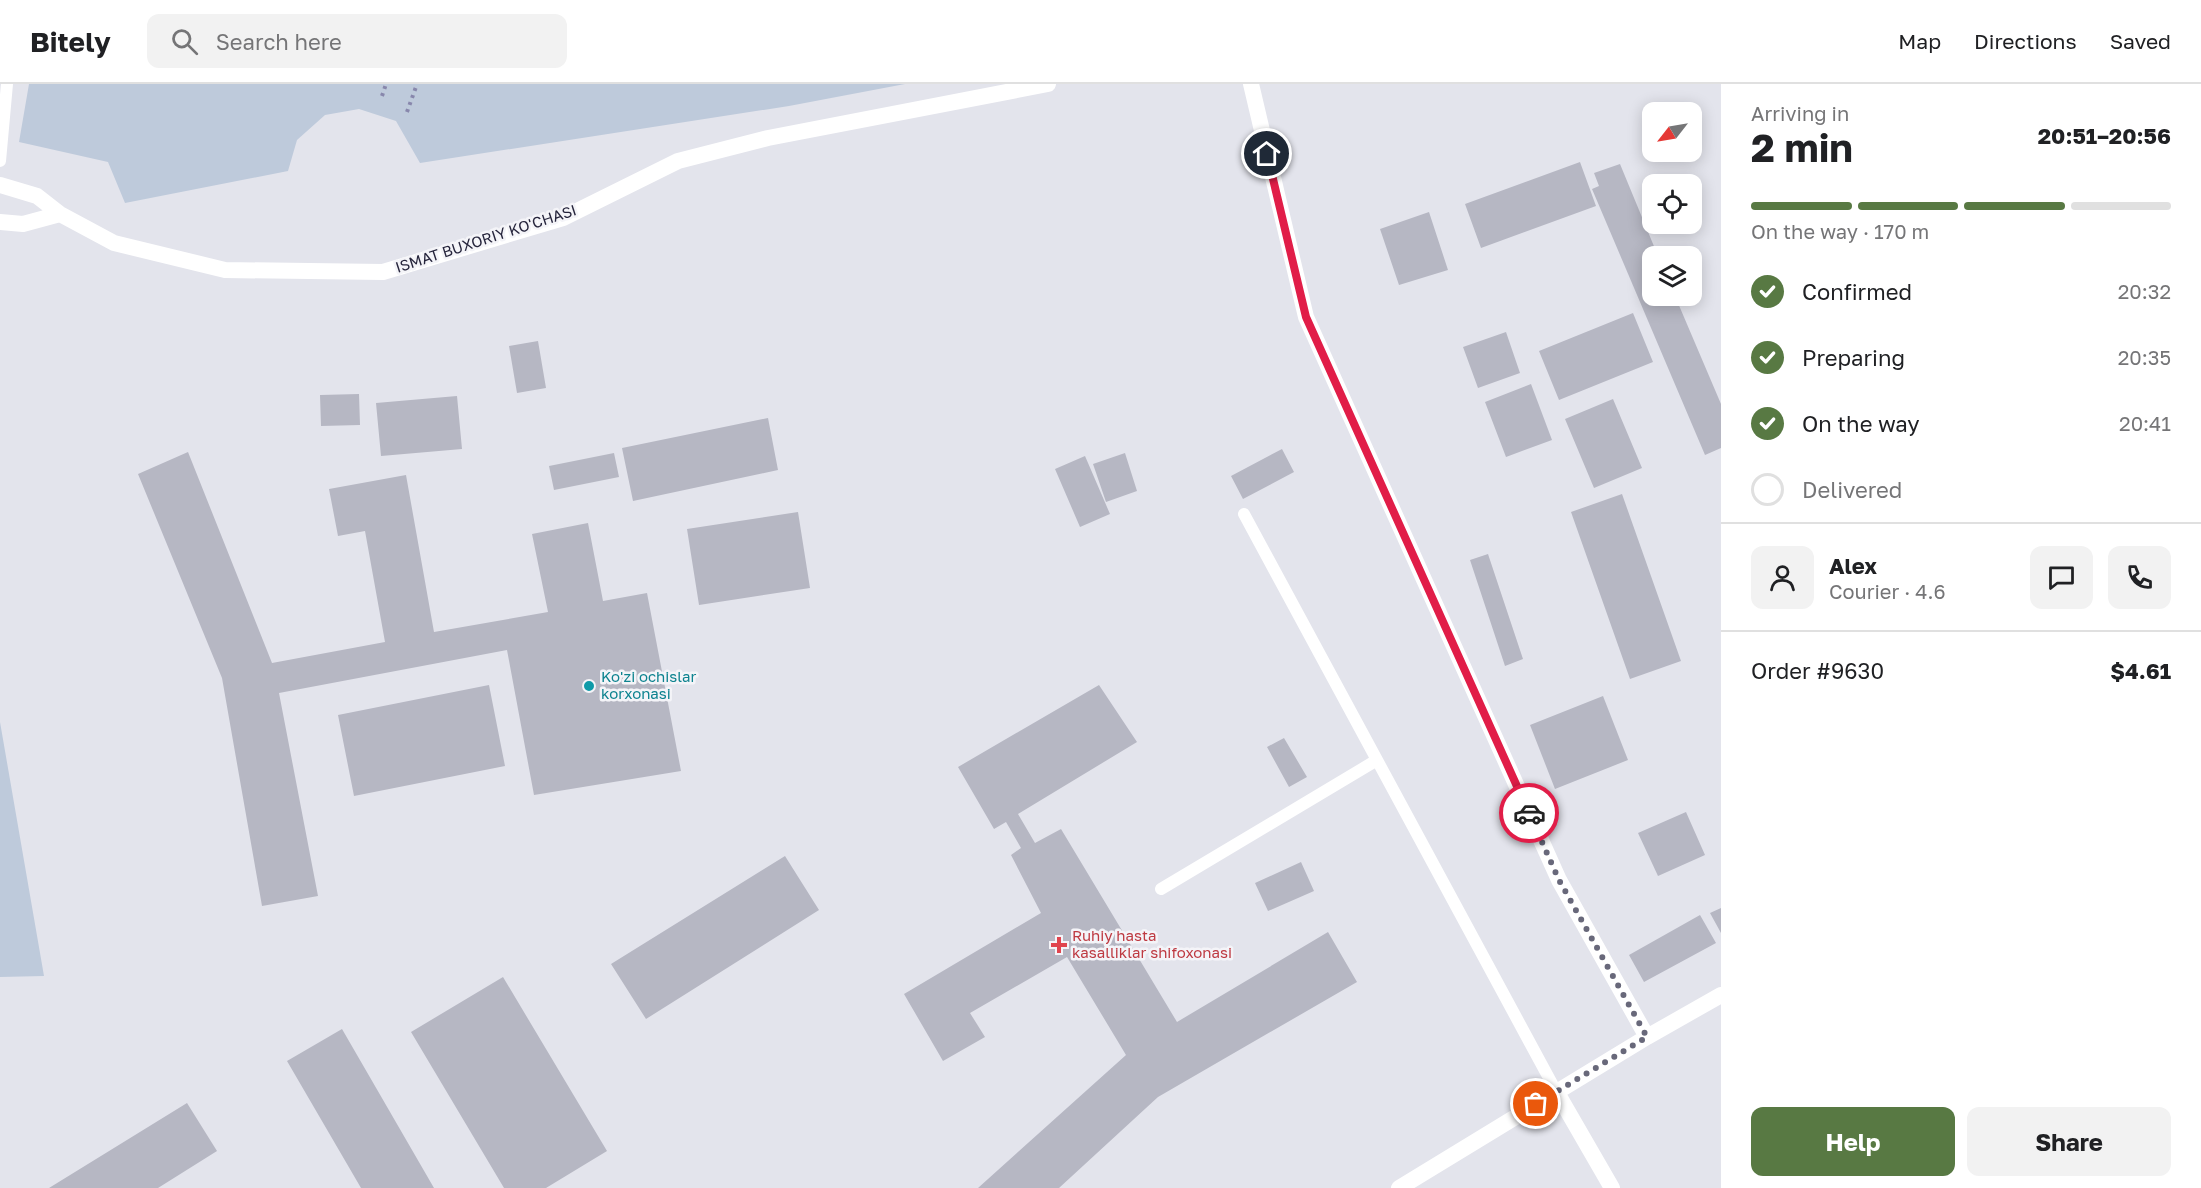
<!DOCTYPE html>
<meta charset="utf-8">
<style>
:root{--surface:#fff;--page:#f2f2f2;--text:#202124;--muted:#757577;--line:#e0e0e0;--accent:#587943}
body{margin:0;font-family:"Golos Text",sans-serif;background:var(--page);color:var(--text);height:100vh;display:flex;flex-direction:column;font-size:22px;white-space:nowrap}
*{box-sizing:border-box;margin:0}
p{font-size:20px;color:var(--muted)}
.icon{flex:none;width:33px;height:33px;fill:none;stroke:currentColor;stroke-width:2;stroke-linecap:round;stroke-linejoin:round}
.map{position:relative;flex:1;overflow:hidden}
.drawer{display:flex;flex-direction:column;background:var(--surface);width:480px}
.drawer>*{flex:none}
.needle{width:39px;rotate:239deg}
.controls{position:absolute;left:1642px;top:18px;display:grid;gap:12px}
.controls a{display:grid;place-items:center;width:60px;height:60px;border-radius:12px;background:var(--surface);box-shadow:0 3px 15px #0003;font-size:30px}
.pin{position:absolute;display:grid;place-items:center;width:51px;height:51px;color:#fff;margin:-26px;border:3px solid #fff;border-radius:50%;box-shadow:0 2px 6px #0007}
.courier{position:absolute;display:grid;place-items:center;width:60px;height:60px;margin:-30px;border:4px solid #e11d48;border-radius:50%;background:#fff;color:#222;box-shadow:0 2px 8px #0007}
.summary em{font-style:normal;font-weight:700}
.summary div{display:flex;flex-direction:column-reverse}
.summary{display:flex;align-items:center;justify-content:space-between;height:102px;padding:0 30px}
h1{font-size:39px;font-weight:700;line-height:45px}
.bar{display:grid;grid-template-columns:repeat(4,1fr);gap:9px 6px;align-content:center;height:72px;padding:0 30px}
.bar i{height:8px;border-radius:4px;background:var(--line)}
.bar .selected{background:var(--accent)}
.bar p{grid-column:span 4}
.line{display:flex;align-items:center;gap:15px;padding:0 30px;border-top:2px solid var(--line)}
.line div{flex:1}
.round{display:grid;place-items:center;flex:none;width:63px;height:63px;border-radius:12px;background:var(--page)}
ol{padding:0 30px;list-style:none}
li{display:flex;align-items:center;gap:18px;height:66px}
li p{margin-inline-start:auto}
li .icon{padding:6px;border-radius:50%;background:var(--accent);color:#fff;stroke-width:4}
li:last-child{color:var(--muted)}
li i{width:33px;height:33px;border:3px solid var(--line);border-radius:50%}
.button{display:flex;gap:12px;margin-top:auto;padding:12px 30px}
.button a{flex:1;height:69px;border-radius:12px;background:var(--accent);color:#fff;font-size:24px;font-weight:700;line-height:69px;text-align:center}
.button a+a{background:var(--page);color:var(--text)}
header{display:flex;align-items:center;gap:36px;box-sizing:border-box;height:84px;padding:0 30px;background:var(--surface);border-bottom:2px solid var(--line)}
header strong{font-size:28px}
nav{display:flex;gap:33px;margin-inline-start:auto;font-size:21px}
.search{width:420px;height:54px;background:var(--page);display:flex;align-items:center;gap:15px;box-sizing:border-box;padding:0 21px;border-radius:12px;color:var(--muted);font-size:22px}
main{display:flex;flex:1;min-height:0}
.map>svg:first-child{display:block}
</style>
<header>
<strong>Bitely</strong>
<div class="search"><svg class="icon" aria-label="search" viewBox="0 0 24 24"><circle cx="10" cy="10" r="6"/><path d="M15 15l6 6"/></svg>Search here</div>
<nav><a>Map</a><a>Directions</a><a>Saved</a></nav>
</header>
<main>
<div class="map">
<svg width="1721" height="1104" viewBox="0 0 1721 1104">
<rect width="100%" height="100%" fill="#e3e4ec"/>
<path fill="#becadb" d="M 29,0 L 905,0 L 789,22 L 420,79 L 396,37 L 359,25 L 325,31 L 297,56 L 288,87 L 125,119 L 108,78 L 19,58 Z
M 0,638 L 44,892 L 0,893 Z"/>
<path fill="#b6b7c3" d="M 1580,78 L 1596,122 L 1481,164 L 1465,120 Z
M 1620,80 L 1658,172 L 1653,172 L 1653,212 L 1675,212 L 1721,320 L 1721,364 L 1705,371 L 1592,105 L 1599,102 L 1594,89 Z
M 1429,128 L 1448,186 L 1399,201 L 1380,145 Z
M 1633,229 L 1653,278 L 1559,316 L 1539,267 Z
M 1506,248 L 1520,289 L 1478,304 L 1463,263 Z
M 538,257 L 546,304 L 517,309 L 509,262 Z
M 1531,300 L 1552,356 L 1506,373 L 1485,318 Z
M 359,310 L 360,341 L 321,342 L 320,311 Z
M 457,312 L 462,365 L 381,372 L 376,319 Z
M 1613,315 L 1642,384 L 1594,404 L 1565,335 Z
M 768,334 L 778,386 L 633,417 L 622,364 Z
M 1282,365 L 1294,388 L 1243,415 L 1231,392 Z
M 188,368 L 272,579 L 385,558 L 365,447 L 338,452 L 329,405 L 406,391 L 434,548 L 548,528 L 532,450 L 588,439 L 603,517 L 647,509 L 681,687 L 534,711 L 507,566 L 279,609 L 318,812 L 262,822 L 222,594 L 138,390 Z
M 614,369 L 619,393 L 554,406 L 549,382 Z
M 1125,369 L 1137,407 L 1106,418 L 1093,380 Z
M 1085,372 L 1110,430 L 1080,443 L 1055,385 Z
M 1622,410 L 1681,577 L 1630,595 L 1571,428 Z
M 798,428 L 810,504 L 699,521 L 687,445 Z
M 1488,470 L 1523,575 L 1505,582 L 1470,476 Z
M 489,601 L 505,682 L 354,712 L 338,631 Z
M 1099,601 L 1137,658 L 1018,730 L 1035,759 L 1061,745 L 1177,938 L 1328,848 L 1357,898 L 1158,1013 L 1059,1104 L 978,1104 L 1126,971 L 1067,873 L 970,929 L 985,953 L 943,977 L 904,910 L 1041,829 L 1011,771 L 1021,764 L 1006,738 L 994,745 L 958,683 Z
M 1603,612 L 1628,676 L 1555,705 L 1530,641 Z
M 1284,654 L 1307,693 L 1289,703 L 1267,663 Z
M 1686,728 L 1705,771 L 1658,792 L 1638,749 Z
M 785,772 L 819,826 L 646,935 L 611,880 Z
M 1301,778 L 1314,807 L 1268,827 L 1255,799 Z
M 1721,824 L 1721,849 L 1710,829 Z
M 1700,831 L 1716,859 L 1644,898 L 1629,871 Z
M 503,893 L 607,1067 L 546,1104 L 504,1104 L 411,948 Z
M 342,945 L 434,1104 L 361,1104 L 287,977 Z
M 187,1019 L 217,1067 L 158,1104 L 49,1104 Z"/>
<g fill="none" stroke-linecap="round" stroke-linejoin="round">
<path stroke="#8887ac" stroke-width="4" stroke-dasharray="3 4.5" stroke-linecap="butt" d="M 382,12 L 386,0
M 407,28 L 417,0"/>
<path stroke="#fff" stroke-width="12" d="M 0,77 L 7,0
M 1244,430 L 1556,1007
M 1161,805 L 1377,676"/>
<path stroke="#fff" stroke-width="16" d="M 1251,0 L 1306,233 L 1559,796 L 1647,953
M 0,101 L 37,112 L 60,130 L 23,140 L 0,138
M 60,130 L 114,159 L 225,186 L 383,188 L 563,134 L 678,77 L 768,54 L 1048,0
M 1556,1007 L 1612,1104
M 1399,1104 L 1647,953 L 1721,911"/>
</g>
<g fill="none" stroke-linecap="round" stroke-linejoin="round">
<path stroke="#68687a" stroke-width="6" stroke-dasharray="0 10.8" d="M 1529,729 L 1559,796 L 1647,953 L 1536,1020"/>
<path stroke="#e11d48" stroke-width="8" d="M 1267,70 L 1306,233 L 1529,729"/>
</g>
<circle fill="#0f9aa8" stroke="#f4f4f8" stroke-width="2" cx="589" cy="602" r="6"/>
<path fill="#e0444e" stroke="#f4f4f8" stroke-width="2" d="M1056 852h6v6h6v6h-6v6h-6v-6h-6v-6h6z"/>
<g text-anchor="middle" stroke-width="5" stroke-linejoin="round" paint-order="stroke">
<g font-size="15" fill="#26253c" stroke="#f4f4f8">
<text transform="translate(486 155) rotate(-18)" y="5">ISMAT BUXORIY KO'CHASI</text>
</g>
<g font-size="15" fill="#0d838f" stroke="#f4f4f8" text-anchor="start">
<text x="601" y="598">Ko'zi ochislar<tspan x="601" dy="17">korxonasi</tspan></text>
</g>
<g font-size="15" fill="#be3a42" stroke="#f4f4f8" text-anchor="start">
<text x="1072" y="857">Ruhiy hasta<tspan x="1072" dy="17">kasalliklar shifoxonasi</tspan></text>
</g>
</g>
</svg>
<div class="controls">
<a><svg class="needle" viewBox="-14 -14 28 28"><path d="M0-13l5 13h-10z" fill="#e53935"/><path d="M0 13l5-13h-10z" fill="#757577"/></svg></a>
<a><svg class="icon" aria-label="locate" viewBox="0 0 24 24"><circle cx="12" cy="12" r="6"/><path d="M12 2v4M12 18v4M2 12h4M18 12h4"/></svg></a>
<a><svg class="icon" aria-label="layers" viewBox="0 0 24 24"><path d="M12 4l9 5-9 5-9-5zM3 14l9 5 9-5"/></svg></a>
</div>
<div class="pin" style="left:1536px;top:1020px;background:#ea580c"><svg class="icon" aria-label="bag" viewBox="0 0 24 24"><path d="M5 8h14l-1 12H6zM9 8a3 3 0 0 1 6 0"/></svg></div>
<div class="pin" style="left:1267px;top:70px;background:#1f2937"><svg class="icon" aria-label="home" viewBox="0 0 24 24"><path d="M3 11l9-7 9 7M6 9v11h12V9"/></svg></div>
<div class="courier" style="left:1529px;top:729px"><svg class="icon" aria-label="car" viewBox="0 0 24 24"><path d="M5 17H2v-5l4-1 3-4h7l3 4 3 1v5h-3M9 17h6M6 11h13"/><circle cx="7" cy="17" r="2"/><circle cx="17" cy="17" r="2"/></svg></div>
</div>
<section class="drawer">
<div class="summary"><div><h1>2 min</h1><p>Arriving in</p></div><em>20:51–20:56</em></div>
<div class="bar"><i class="selected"></i><i class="selected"></i><i class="selected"></i><i></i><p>On the way · 170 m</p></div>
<ol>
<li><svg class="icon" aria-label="check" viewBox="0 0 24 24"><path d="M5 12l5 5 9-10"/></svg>Confirmed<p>20:32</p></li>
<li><svg class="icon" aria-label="check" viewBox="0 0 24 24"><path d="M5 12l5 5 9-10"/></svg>Preparing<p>20:35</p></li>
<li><svg class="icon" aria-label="check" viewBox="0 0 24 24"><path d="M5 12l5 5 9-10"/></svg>On the way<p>20:41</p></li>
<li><i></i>Delivered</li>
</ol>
<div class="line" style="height:108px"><a class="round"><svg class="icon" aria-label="person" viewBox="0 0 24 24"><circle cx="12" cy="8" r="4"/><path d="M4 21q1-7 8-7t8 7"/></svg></a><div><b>Alex</b><p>Courier · 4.6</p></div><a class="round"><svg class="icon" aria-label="chat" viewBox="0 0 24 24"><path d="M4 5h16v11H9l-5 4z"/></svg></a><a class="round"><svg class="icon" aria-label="phone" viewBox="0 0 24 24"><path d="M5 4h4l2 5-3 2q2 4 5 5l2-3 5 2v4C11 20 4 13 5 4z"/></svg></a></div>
<div class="line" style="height:78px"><div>Order #9630</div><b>$4.61</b></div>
<div class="button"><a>Help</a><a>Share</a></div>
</section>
</main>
